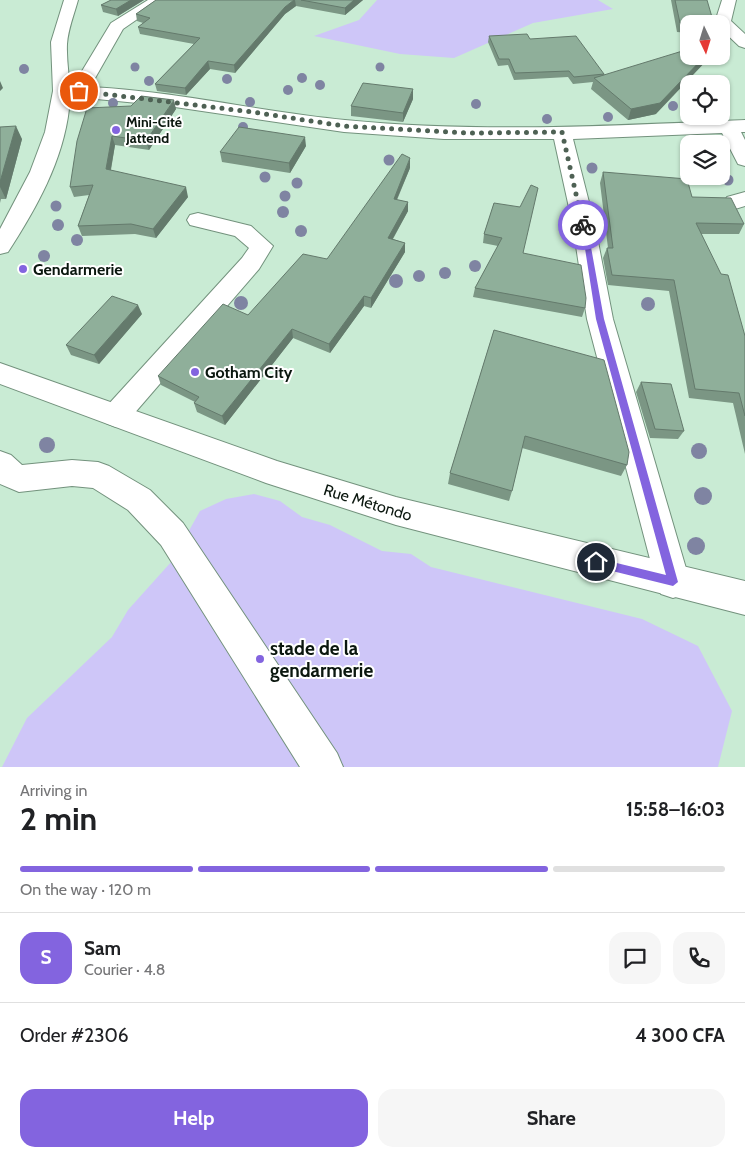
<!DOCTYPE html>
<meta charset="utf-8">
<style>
:root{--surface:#fff;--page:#f6f6f6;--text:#202124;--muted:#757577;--line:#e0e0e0;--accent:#8364df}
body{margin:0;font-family:Cabin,sans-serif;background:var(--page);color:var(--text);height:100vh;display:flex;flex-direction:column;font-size:19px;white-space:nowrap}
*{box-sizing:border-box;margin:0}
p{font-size:16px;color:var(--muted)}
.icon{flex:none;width:28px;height:28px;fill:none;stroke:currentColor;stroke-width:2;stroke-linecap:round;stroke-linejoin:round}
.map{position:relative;height:767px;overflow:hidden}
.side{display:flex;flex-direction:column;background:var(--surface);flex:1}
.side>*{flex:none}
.needle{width:32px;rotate:176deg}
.controls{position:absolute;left:680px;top:15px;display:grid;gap:10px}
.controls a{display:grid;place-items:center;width:50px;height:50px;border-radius:10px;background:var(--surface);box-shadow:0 1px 4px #0004;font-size:25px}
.pin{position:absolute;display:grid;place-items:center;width:42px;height:42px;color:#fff;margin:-21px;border:2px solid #fff;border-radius:50%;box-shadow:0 1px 5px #0007}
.courier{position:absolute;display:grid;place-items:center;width:50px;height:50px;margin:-25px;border:4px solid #8364df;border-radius:50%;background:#fff;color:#222;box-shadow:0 1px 6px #0007}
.summary em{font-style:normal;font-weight:700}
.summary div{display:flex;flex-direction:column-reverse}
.summary{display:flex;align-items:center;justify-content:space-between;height:85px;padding:0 20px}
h1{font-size:32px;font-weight:700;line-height:38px}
.bar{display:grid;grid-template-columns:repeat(4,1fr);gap:8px 5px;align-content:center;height:60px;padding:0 20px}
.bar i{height:6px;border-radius:4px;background:var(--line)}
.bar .on{background:var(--accent)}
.bar p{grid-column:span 4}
.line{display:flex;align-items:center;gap:12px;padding:0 20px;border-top:1px solid var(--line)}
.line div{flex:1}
.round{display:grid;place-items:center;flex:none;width:52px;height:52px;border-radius:15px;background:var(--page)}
.cta{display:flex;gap:10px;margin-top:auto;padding:10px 20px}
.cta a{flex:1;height:58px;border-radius:15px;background:var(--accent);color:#fff;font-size:20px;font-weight:700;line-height:58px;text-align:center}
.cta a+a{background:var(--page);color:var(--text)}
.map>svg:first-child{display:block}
</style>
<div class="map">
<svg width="745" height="767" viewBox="0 0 745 767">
<rect width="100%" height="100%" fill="#c9ebd4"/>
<path fill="#cec6f8" d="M 377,0 L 598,0 L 613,9 L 533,23 L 454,58 L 400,54 L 314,36 L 359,20 Z
M 254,494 L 280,501 L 302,517 L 330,525 L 382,551 L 411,554 L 431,567 L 642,619 L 698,646 L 732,711 L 718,767 L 2,767 L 27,718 L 112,637 L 128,610 L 172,561 L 200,511 L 226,499 Z"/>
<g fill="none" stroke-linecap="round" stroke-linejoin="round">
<defs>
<path id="minor" d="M 148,0 L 165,0 L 123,29 L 90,87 C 176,91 260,112 345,120 C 478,133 612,126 745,120 L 745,132 L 741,132 L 745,140 L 745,166 L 738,164 L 722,133 L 573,139 L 595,226 L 613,319 L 690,582 L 685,594 L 673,598 L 661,594 L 656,582 L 587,319 L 573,226 L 554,139 L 444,139 L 344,132 L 168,106 L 56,95 L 53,91 L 56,87 L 73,86 L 111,23 Z
M 722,0 L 736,0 L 731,21 L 745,34 L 745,48 L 739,46 L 721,29 L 721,24 L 715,22 Z
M 745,192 L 745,206 L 735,209 L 727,207 L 724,202 L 727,197 Z
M 198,213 L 251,226 L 273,246 L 259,269 L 126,423 L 116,427 L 106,423 L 102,415 L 106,407 L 242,258 L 249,248 L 235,236 L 190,225 L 187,220 L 190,215 Z
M 0,451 L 11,455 L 22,465 L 72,460 L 98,462 L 109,466 L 150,490 L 183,523 L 337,753 L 343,767 L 300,767 L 161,545 L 128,510 L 93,488 L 72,486 L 19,492 L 0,484 Z"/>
<path id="tertiary" d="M 64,0 L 78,0 C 74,15 68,29 67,44 C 66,66 72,87 69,109 C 63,161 36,209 8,252 L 0,254 L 0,229 L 30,172 L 45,132 L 53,91 L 51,42 Z
M 0,363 L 277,461 L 396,497 L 745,581 L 745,615 L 396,525 L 266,483 L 0,384 Z"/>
</defs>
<use href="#minor" stroke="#73927d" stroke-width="2"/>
<use href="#tertiary" stroke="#73927d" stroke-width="2"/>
<use href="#minor" fill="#fff" fill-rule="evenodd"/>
<use href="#tertiary" fill="#fff" fill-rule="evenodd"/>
</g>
<g fill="#7f84a2">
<circle cx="135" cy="67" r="4.5"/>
<circle cx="380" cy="67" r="4.5"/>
<circle cx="24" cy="69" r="5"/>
<circle cx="302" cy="78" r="5"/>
<circle cx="227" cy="79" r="5"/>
<circle cx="149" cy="81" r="5"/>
<circle cx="320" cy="85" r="5"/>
<circle cx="288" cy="90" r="5"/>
<circle cx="250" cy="102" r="5"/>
<circle cx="113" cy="103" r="5"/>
<circle cx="476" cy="104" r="5"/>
<circle cx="673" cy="106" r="5"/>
<circle cx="608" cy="117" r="5"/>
<circle cx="547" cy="119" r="5"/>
<circle cx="243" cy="127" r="5"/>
<circle cx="389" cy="160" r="5.5"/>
<circle cx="592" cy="168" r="5.5"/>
<circle cx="265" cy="177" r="5.5"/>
<circle cx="728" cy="180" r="5.5"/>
<circle cx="297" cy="183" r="5.5"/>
<circle cx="285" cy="196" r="5.5"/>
<circle cx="56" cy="206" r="5.5"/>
<circle cx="283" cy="212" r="6"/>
<circle cx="58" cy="225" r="6"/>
<circle cx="301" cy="231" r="6"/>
<circle cx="77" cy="240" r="6"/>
<circle cx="44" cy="256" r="6"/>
<circle cx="475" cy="266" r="6"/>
<circle cx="445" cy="273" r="6"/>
<circle cx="419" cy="276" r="6"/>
<circle cx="396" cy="281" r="7"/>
<circle cx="241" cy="303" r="7"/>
<circle cx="648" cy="304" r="7"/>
<circle cx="47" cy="445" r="8"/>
<circle cx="699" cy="451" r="8"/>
<circle cx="703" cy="496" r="9"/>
<circle cx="696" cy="546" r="9"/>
</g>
<path fill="#7b9684" d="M 111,0 L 144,0 L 118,16 L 103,12 L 101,5 Z
M 156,0 L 363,0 L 345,15 L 296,6 L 285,14 L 235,73 L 210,69 L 186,95 L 157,91 L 155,84 L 194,44 L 140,34 L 138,27 L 143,23 L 137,21 L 136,14 Z
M 671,0 L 707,0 L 689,24 L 689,33 L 677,32 Z
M 489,36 L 530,39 L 604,74 L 656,114 L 628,120 L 591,89 L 593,82 L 573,84 L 568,77 L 514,80 L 508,65 L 498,66 L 488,42 Z
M 413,99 L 403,122 L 351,116 L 351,106 Z
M 131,106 L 176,109 L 149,150 L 115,145 L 111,170 L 188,197 L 156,238 L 135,234 L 82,236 L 78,226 L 89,195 L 74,197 L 70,187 Z
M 0,127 L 22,139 L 6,199 L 1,199 L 0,203 Z
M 306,146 L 290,173 L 222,162 L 220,152 Z
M 410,168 L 397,200 L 408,202 L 408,211 L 393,239 L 405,243 L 405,252 L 371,308 L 364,306 L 330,353 L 293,338 L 225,425 L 197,412 L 194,403 L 195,402 L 161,385 L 158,376 L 248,315 L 327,259 Z
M 603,172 L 692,197 L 744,224 L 739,234 L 701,234 L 745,336 L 745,454 L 733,403 L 689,398 L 669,291 L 608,285 L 603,258 L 607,248 L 608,248 L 600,183 Z
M 494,203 L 523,253 L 585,308 L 582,317 L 473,297 L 475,288 L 498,246 L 483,243 L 484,234 Z
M 142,314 L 99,364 L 71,355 L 66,345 Z
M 494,330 L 627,465 L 621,476 L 522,448 L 512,491 L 509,501 L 448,484 L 450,473 Z
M 641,382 L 684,431 L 678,439 L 650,438 L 636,392 Z"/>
<path fill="#647a6c" d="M 131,0 L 144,0 L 118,16 L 116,9 Z
M 294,0 L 295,0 L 296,6 L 285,14 L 235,73 L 234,65 L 285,7 Z
M 354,0 L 363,0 L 345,15 L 345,8 Z
M 705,56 L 711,56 L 656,114 L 628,120 L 631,109 Z
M 208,61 L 210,69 L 186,95 L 185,88 Z
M 0,81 L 3,88 L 0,91 Z
M 413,89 L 413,99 L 403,122 L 403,113 Z
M 174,100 L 176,109 L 149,150 L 146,141 Z
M 16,126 L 22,139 L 6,199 L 0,187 L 0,182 Z
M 112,136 L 115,145 L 109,179 L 106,169 Z
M 305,137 L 306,146 L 290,173 L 289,163 Z
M 410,158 L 410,168 L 393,208 L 394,199 Z
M 186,187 L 188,197 L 156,238 L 153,229 Z
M 408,202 L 408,211 L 388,247 L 388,238 Z
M 405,243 L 405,252 L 371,308 L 371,298 Z
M 364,296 L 364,306 L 330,353 L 329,344 Z
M 138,305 L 142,314 L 99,364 L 94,355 Z
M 292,329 L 293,338 L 225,425 L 222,416 Z"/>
<path fill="#8faf9a" stroke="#647a6c" d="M 111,0 L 131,0 L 116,9 L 101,5 Z
M 156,0 L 294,0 L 285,7 L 234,65 L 208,61 L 185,88 L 155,84 L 200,38 L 138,27 L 150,18 L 136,14 Z
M 301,0 L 354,0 L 345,8 Z
M 675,0 L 707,0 L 714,24 L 691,24 L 680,23 Z
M 527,34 L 530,39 L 576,36 L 604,74 L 574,77 L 569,71 L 515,73 L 509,59 L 499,59 L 489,36 Z
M 689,49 L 689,56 L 705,56 L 660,103 L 631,109 L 594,78 Z
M 363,83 L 413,89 L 403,113 L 351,106 Z
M 141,96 L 174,100 L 146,141 L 112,136 L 106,169 L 186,187 L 153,229 L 131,224 L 78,226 L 93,185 L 70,187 L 77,141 L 87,108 L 131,106 Z
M 16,126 L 0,182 L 0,127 Z
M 239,127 L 305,137 L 289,163 L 220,152 Z
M 402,154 L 410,158 L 394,199 L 408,202 L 388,238 L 405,243 L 371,298 L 364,296 L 329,344 L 292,329 L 222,416 L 194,403 L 199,397 L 158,376 L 223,304 L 248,315 L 303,254 L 327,259 Z
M 603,172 L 687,179 L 692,197 L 731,198 L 744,224 L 696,223 L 721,274 L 728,275 L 745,336 L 745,416 L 739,393 L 695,389 L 674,280 L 612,275 L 607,248 L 613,248 Z
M 531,185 L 538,188 L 523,253 L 581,265 L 586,298 L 585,308 L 475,288 L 502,238 L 484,234 L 494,203 L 520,207 Z
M 112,296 L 138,305 L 94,355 L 66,345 Z
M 494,330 L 604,360 L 629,452 L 627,465 L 525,436 L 512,491 L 450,473 Z
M 641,382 L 671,384 L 684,431 L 655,429 Z"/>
<path fill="#8364df" d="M 581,223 L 587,225 L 604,319 L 678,582 L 673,586 L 596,567 L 592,562 L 596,558 L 666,575 L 596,319 Z"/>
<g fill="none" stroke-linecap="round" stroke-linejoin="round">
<path stroke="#4e6154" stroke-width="5" stroke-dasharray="0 9" d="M 79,91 L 252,112 L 344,126 L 470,133 L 562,132 L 583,225"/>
</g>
<g fill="#8364df" stroke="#fff" stroke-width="2">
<circle cx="116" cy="130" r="5"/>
<circle cx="23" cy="269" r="5"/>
<circle cx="195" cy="372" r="5"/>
<circle cx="260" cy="659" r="5"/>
</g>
<g text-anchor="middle" stroke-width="4" stroke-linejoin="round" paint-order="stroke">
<g font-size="14" font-weight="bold" fill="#0b170f" stroke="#fff" text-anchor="start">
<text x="126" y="127">Mini-Cité<tspan x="126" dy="16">Jattend</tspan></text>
</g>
<g font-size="16" font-weight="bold" fill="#0b170f" stroke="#fff" text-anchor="start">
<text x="33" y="275">Gendarmerie</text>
<text x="205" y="378">Gotham City</text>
</g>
<g font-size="16" fill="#0b170f" stroke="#fff">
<text transform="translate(368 502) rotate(17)" y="6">Rue Métondo</text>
</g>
<g font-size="19" font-weight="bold" fill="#0b170f" stroke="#fff" text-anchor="start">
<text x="270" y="655">stade de la<tspan x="270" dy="22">gendarmerie</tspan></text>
</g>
</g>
</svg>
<div class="controls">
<a><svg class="needle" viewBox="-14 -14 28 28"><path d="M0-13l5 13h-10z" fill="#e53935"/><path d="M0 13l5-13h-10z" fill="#757577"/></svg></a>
<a><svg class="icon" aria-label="locate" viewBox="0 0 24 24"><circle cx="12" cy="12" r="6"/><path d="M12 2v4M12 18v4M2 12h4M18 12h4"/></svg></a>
<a><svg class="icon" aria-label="layers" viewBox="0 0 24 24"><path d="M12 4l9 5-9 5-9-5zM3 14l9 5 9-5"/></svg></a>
</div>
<div class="pin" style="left:79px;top:91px;background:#ea580c"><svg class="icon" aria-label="bag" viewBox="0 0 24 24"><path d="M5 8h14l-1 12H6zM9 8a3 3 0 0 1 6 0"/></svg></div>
<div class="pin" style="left:596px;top:562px;background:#1f2937"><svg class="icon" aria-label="home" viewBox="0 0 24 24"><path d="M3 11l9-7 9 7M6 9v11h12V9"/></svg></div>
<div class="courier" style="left:583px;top:225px"><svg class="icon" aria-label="bike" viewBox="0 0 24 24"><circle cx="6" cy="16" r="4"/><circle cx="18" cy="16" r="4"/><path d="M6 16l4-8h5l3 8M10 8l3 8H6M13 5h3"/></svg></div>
</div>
<section class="side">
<div class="summary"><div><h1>2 min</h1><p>Arriving in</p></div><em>15:58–16:03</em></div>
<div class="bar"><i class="on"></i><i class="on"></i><i class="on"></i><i></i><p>On the way · 120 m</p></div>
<div class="line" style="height:90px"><b class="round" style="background:var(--accent);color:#fff">S</b><div><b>Sam</b><p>Courier · 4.8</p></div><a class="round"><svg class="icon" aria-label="chat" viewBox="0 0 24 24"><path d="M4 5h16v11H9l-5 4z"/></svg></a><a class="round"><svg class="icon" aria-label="phone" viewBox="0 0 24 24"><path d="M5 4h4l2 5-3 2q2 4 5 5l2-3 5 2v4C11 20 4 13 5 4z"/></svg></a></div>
<div class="line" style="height:65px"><div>Order #2306</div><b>4 300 CFA</b></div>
<div class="cta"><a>Help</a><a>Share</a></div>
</section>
